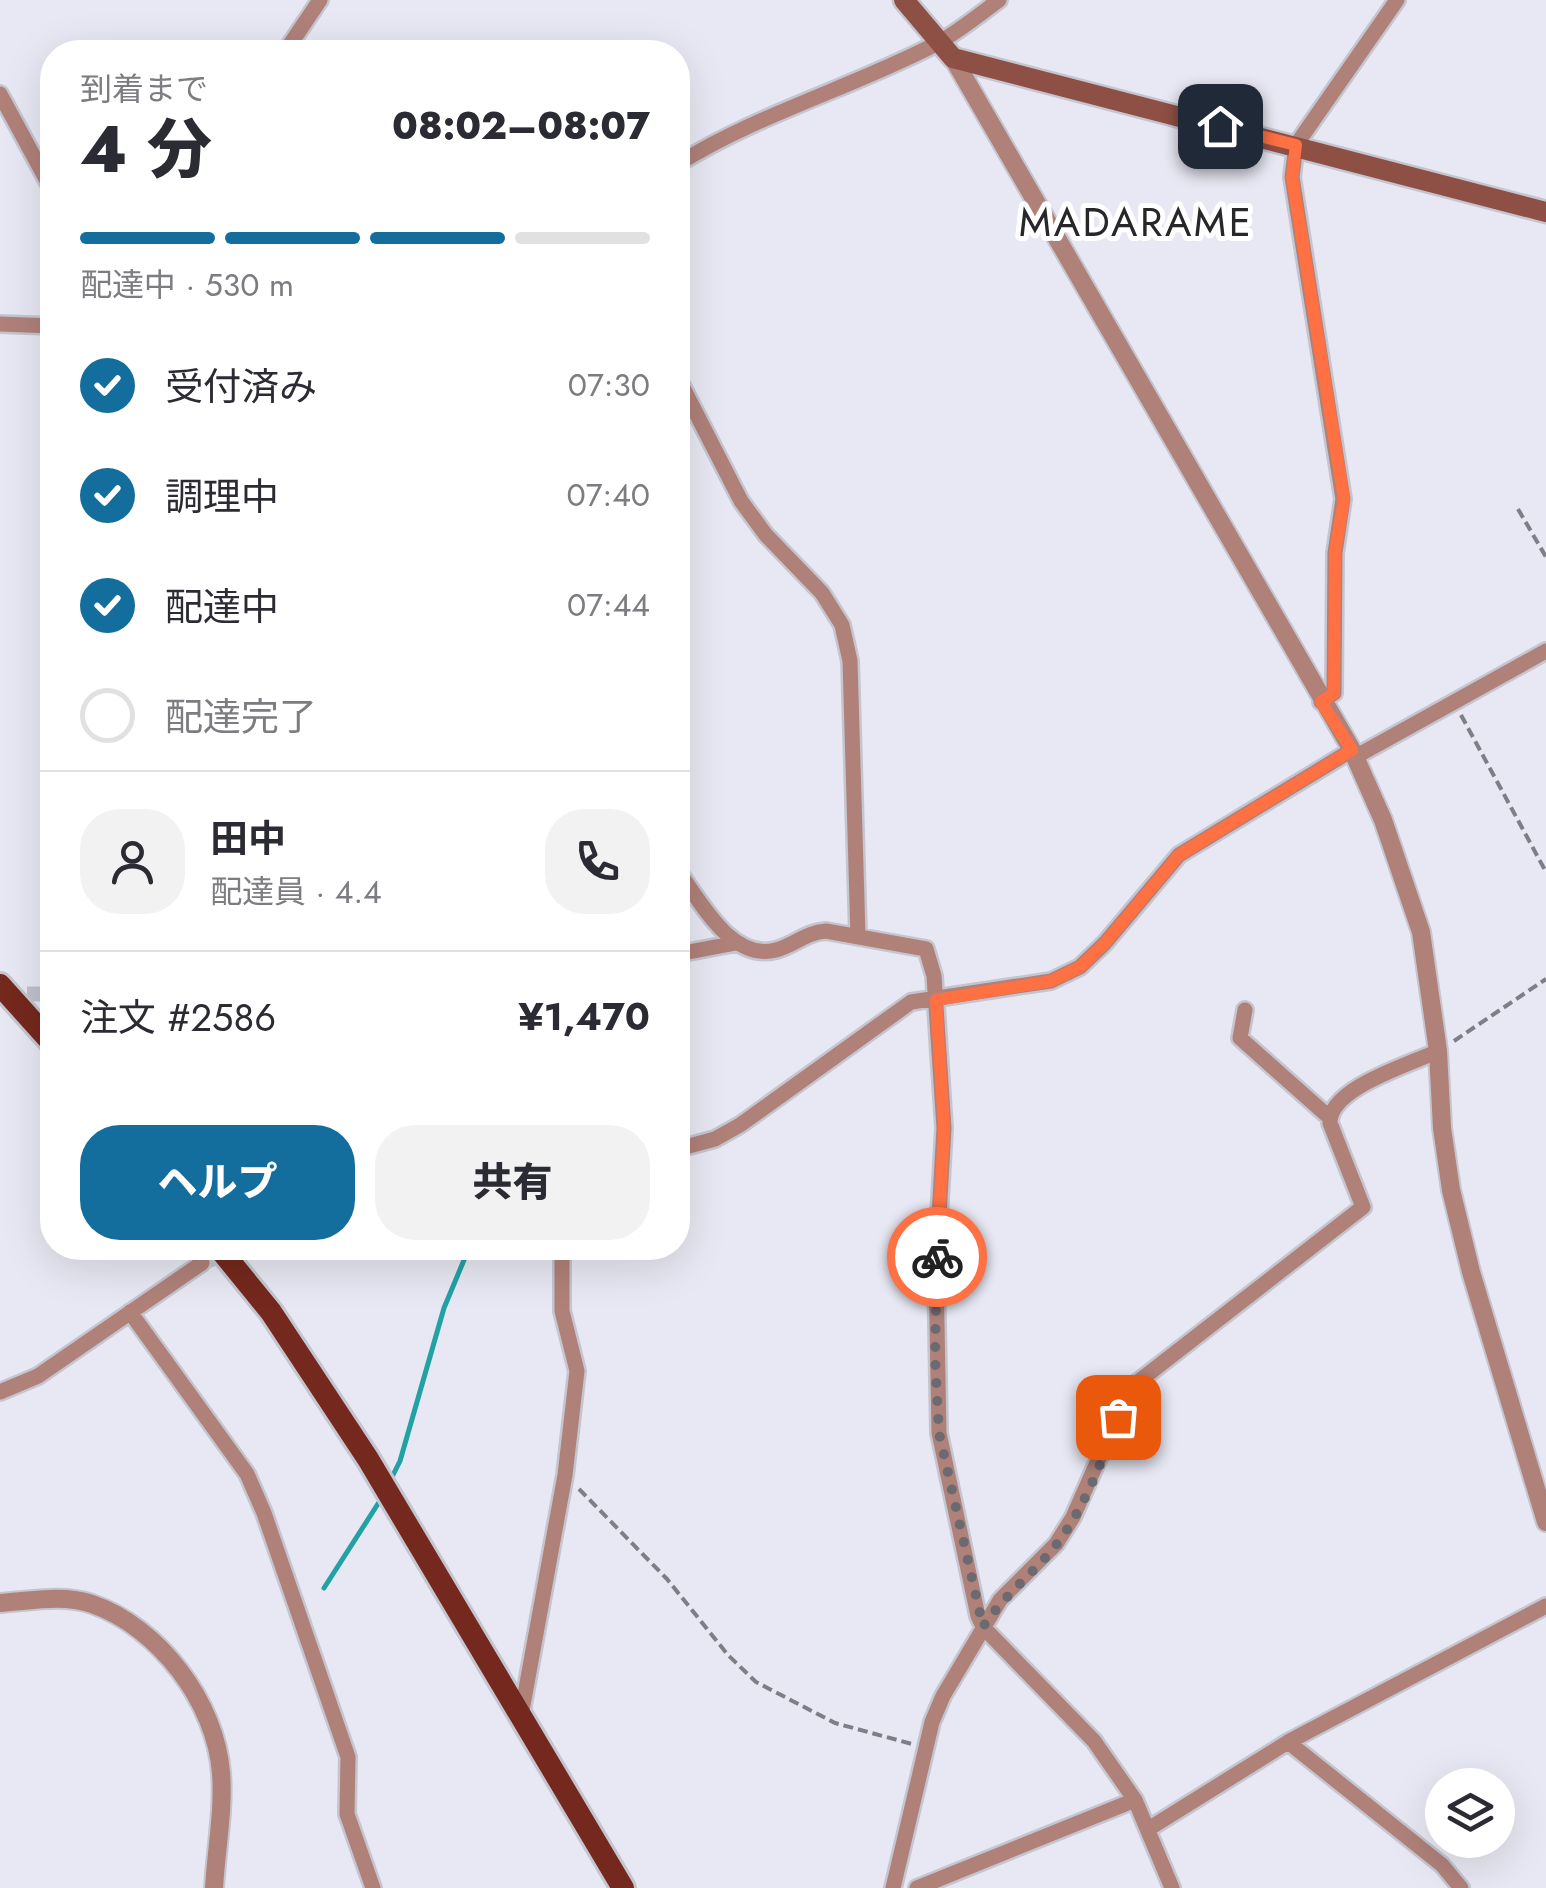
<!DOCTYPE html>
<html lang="ja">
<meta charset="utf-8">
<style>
:root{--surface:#fff;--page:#f2f2f3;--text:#2b2b33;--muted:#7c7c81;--line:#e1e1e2;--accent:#136d9d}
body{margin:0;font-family:Jost,"Noto Sans JP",sans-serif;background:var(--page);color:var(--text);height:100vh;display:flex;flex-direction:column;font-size:38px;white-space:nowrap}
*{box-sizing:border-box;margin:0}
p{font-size:32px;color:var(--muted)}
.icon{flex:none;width:55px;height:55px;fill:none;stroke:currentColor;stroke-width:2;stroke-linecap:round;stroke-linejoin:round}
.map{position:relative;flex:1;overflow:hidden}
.drawer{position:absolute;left:40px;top:40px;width:650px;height:1220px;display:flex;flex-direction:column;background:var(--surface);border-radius:40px;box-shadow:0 10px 40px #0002}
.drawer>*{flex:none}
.buttons{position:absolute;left:1425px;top:1768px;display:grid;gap:20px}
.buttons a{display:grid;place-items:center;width:90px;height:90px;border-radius:50%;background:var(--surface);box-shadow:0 10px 40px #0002;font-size:50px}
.pin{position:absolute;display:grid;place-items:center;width:85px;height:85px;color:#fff;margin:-42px;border-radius:20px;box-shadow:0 5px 15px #0006}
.courier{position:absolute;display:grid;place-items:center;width:100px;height:100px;margin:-50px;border:8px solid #ff7043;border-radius:50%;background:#fff;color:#222;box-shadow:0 2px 12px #0007}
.summary em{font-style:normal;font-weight:800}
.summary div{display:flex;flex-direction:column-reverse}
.summary{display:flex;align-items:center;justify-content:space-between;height:170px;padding:0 40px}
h1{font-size:65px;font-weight:800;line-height:75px}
.bar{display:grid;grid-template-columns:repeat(4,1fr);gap:15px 10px;align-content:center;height:120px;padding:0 40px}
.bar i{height:12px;border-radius:8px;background:var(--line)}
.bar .active{background:var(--accent)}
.bar p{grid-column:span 4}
.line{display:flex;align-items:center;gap:25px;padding:0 40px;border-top:2px solid var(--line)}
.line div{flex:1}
.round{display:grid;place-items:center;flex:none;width:105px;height:105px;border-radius:40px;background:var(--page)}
ol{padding:0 40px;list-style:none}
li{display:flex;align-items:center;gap:30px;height:110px}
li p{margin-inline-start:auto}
li .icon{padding:10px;border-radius:50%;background:var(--accent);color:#fff;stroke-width:4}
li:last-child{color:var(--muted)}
li i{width:55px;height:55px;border:5px solid var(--line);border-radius:50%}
.button{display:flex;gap:20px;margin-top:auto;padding:20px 40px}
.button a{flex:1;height:115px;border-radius:40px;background:var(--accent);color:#fff;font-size:40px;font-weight:800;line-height:115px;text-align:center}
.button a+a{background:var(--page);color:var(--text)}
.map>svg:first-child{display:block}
</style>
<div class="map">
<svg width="1546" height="1888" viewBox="0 0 1546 1888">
<rect width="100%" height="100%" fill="#e8e8f4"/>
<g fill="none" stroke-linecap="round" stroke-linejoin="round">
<path stroke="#22a2a5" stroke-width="5" d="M 390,1481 L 400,1461 L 444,1308 L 469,1248
M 324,1588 L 383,1496"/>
<path stroke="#c1c1cc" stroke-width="15" stroke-dasharray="15 8" stroke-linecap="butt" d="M 4,994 L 52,994
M 202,1263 L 242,1248"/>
<defs>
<path id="minor" d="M 285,52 L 320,0
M 0,94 L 52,190
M 678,164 C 758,114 851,88 936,44 C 958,32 979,15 999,0
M 0,324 L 52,326
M 678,378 L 741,501 L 766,535 L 822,593 L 842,625 L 850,661 L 858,936
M 1321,702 L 1334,693 L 1335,553 L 1343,499 L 1292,177 L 1296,145 L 1397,0
M 1355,757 L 1546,651
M 678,871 C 700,900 731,962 776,950 C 795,945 806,932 826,931 L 926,949 L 934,976 L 944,1128 L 936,1270 L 939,1433 L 978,1616 L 983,1627 L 1094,1741 L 1135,1800 L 1172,1888
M 678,954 L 736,943
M 1245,1010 L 1240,1038 L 1330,1118
M 678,1149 L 715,1139 L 740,1125 L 911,1002 L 1051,981 L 1080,967 L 1105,943 L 1179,855 L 1352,750
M 130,1312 L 247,1474 L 264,1513 L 348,1757 L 347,1814 L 373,1888
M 0,1392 L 38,1376 L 202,1263
M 521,1716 L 565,1475 L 577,1371 L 562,1311 L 562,1248
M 1288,1742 L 1442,1865 L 1461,1888
M 1150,1828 L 1288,1742 L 1546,1606
M 893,1888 L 932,1722 L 943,1696 L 1000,1600 L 1056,1544 L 1073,1517 L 1126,1397 L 1134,1385 L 1363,1207 L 1330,1123 C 1329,1088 1409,1065 1438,1051
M 917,1888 L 1135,1800"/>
<path id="tertiary" d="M 953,58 L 1352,750 L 1383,820 L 1421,932 L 1438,1051 L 1442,1128 L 1451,1190 L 1471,1272 L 1546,1522
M 0,1603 C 29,1601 64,1594 92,1604 C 159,1627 216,1703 221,1773 C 224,1810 216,1851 214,1888"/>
<path id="secondary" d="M 904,0 L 953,58 L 1546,212"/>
<path id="primary" d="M 0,985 L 52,1043
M 219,1248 L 271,1312 L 368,1459 L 623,1888"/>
</defs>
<use href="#minor" stroke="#c5c5d0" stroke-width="20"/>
<use href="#tertiary" stroke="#c5c5d0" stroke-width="22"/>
<use href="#secondary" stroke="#c5c5d0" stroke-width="25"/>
<use href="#primary" stroke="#c5c5d0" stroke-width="28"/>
<path stroke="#7e7e86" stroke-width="4" stroke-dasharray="10 5" stroke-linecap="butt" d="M 1518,509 L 1546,557
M 1461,715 L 1546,872
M 1454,1041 L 1546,979
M 579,1489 L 667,1579 L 728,1655 L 756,1682 L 835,1723 L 912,1744"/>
<use href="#minor" stroke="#af8179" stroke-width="15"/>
<use href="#tertiary" stroke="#af8179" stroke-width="18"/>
<use href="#secondary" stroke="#8e4f44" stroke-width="20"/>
<use href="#primary" stroke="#75281d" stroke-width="22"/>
</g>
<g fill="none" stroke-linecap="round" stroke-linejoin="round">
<path stroke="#6b6a71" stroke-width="10" stroke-dasharray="0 18" d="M 937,1257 L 935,1358 L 939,1433 L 983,1627 C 1004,1595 1033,1574 1056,1545 C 1084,1509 1103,1459 1118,1417"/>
<path stroke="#ff7043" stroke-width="12" d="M 937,1257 L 944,1128 L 936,1000 L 1051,981 L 1080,967 L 1105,943 L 1179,855 L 1352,750 L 1321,702 L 1334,693 L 1335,552 L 1344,499 L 1292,177 L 1296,145 L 1220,126"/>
</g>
<g text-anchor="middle" stroke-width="10" stroke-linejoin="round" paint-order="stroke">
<g font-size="40" letter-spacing="2.5" fill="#27262b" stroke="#fff">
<text x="1136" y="236">MADARAME</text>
</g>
</g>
</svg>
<div class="buttons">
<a><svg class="icon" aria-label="layers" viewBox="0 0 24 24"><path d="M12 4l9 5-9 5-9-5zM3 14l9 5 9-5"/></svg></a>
</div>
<div class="pin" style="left:1118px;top:1417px;background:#ea580c"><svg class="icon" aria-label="bag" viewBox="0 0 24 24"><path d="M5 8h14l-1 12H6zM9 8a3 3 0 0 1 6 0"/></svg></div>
<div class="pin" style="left:1220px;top:126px;background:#1f2937"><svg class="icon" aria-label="home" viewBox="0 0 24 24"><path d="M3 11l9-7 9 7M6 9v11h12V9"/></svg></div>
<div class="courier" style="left:937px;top:1257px"><svg class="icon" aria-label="bike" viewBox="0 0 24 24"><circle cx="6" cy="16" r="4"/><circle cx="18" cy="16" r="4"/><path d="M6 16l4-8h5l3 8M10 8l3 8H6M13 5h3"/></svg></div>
<section class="drawer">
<div class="summary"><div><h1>4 分</h1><p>到着まで</p></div><em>08:02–08:07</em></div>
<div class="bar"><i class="active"></i><i class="active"></i><i class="active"></i><i></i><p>配達中 · 530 m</p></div>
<ol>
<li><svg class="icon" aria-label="check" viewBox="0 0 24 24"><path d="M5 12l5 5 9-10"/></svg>受付済み<p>07:30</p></li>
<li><svg class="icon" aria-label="check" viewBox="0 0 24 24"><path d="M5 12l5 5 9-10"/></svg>調理中<p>07:40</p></li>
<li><svg class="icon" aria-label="check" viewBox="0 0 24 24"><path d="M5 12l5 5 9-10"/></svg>配達中<p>07:44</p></li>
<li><i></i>配達完了</li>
</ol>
<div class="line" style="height:180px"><a class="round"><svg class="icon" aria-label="person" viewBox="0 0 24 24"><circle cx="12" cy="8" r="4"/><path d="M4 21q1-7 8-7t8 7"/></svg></a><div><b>田中</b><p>配達員 · 4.4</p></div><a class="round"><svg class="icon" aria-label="phone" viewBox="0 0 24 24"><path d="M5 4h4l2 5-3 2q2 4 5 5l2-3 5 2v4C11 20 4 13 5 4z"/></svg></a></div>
<div class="line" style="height:130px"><div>注文 #2586</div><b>¥1,470</b></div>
<div class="button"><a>ヘルプ</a><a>共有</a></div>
</section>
</div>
